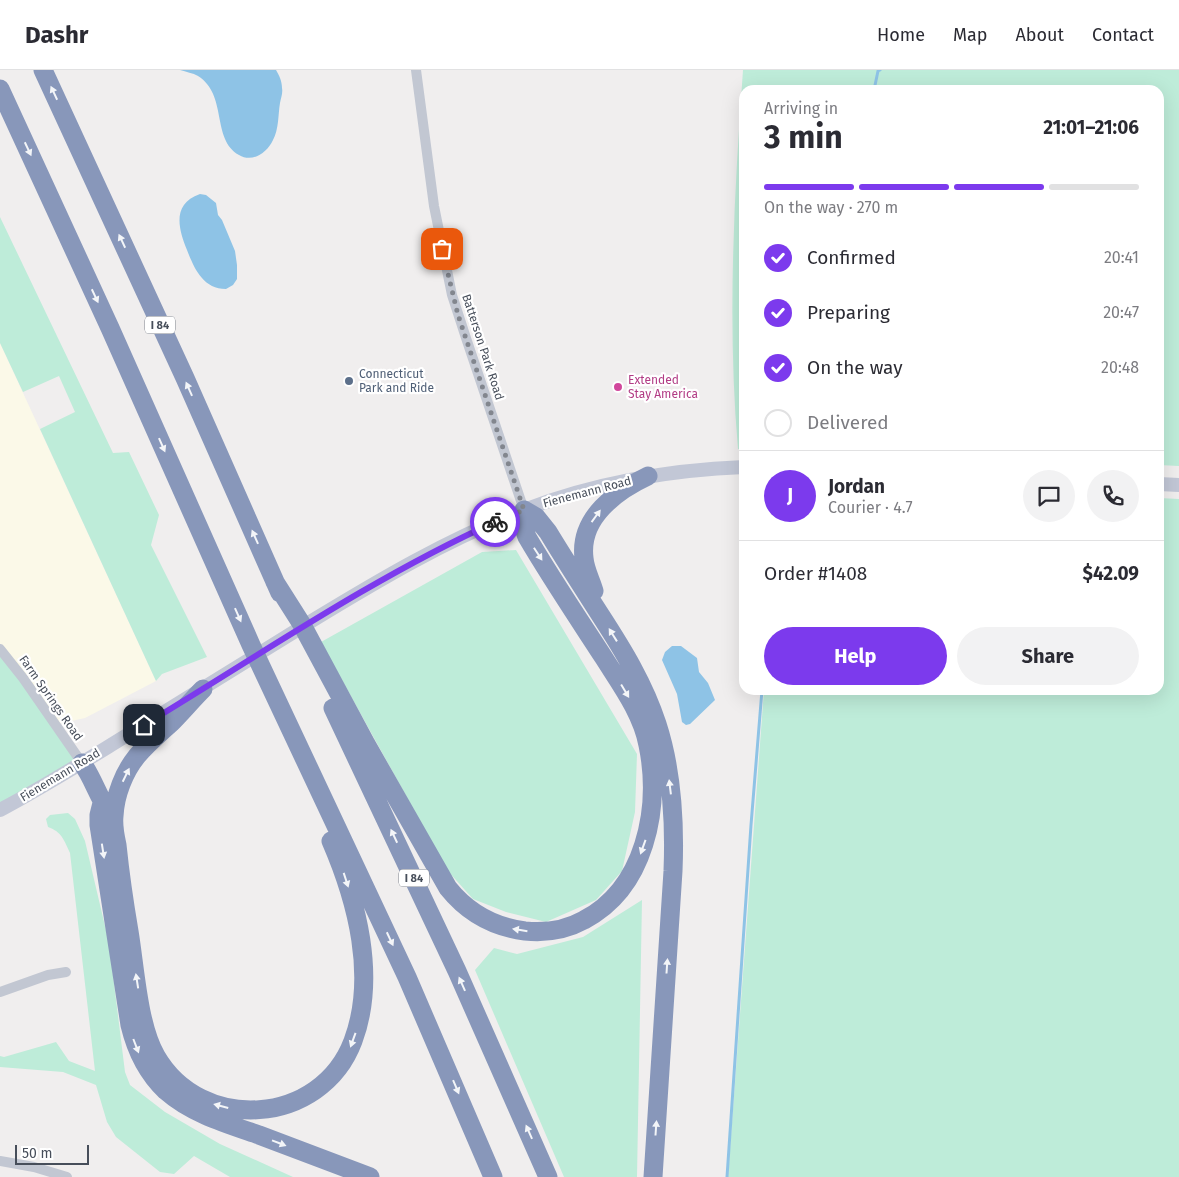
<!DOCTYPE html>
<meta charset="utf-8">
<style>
:root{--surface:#fff;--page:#f2f2f3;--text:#2b2b33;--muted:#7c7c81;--line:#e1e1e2;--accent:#7c3aed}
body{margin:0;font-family:"Fira Sans",sans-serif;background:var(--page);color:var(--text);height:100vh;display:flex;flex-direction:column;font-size:19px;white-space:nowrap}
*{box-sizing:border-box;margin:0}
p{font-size:16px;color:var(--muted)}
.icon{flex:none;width:28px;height:28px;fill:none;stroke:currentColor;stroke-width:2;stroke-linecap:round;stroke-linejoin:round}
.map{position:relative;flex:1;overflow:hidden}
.drawer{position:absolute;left:739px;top:15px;width:425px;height:610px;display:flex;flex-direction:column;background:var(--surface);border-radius:15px;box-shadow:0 5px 20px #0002}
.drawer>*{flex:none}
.scale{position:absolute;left:15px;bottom:12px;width:74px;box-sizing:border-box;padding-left:5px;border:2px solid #474e5a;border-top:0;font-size:14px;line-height:18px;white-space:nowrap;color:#474e5a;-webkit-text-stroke:4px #fff;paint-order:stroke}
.pin{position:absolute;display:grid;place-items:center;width:42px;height:42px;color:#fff;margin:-21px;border-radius:10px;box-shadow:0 2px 8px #0006}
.courier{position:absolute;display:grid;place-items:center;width:50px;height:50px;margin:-25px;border:4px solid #7c3aed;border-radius:50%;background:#fff;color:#222;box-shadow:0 1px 6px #0007}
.headline em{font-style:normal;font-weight:700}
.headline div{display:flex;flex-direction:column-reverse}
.headline{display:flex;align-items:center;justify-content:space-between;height:85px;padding:0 25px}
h1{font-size:32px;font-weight:700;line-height:38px}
.bar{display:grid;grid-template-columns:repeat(4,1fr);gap:8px 5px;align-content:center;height:60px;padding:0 25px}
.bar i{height:6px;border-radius:4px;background:var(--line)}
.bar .on{background:var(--accent)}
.bar p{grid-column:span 4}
.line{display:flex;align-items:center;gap:12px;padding:0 25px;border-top:1px solid var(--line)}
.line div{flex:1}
.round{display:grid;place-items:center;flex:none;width:52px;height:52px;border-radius:26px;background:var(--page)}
ol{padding:0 25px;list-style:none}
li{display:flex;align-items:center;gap:15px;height:55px}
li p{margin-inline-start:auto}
li .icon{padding:5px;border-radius:50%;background:var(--accent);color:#fff;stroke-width:4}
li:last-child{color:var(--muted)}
li i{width:28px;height:28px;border:2px solid var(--line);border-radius:50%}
.action{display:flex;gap:10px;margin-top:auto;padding:10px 25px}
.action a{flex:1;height:58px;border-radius:30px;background:var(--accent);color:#fff;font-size:20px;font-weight:700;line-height:58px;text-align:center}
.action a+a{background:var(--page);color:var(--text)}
header{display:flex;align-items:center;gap:30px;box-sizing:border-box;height:70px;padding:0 25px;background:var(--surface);border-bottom:1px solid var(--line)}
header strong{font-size:24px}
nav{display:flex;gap:28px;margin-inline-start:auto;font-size:18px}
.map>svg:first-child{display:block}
</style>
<header>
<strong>Dashr</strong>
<nav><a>Home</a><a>Map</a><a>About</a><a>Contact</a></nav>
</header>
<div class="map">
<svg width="1179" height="1107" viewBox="0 0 1179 1107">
<rect width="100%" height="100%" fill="#f0eeee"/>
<path fill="#fbf9e8" d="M 0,273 L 156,611 L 85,648 L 53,655 L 0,580 Z"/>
<path fill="#beecd9" d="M 743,0 L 1179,0 L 1179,396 L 1159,395 L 1159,20 L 744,20 L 744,379 L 738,379 C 727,253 734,126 743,0 Z
M 0,147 L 113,383 L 129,382 L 159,445 L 151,475 L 207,587 L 162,604 L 156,611 L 40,359 L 75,342 L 59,306 L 23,322 L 0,273 Z
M 1159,428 L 1179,429 L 1179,1107 L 728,1107 L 764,620 L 1159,620 Z
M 516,480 L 637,684 L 635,742 L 622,801 L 596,830 L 546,852 L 506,842 L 473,829 L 447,800 L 321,572 L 482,482 Z
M 0,580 L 82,693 L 0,740 Z
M 68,743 L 75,749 L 85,771 L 109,873 L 125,1002 L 130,1015 L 165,1042 L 220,1074 L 293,1107 L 230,1107 L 194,1086 L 174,1104 L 160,1102 L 116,1067 L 107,1052 L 96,1015 L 63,1002 L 0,997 L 0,986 L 4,987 L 56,972 L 69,991 L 95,1001 L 70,783 C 64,770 62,762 48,757 L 46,749 L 50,745 Z
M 642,830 L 637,1107 L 564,1107 L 475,900 L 494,878 L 517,884 L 583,867 Z"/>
<path fill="#8ec3e6" d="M 180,0 L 276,0 C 279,5 282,11 282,18 C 283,23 281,28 280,33 C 278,45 279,59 273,70 C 267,83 252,93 239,85 C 211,69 228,25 198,6 C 193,3 186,2 180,0 Z
M 200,124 L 206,125 L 216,133 L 218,145 L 222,150 L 235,181 L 237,195 L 237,209 L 233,215 L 226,219 C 203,219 194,198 187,180 C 178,158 172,134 200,124 Z
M 672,576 L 681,576 L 697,588 L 699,602 L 708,613 L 715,630 L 690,654 L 686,655 L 682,652 L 677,624 L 662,590 L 665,582 Z"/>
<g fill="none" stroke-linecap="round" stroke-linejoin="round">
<path stroke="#8ec3e6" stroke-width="3" d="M 874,20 L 878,1 L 880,0
M 727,1107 L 751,755 L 762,620"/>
<path stroke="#c2c7d2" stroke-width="10" d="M 416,0 L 434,136 L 452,225 L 466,268 L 524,440
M 0,579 L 23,608 L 82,693
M 0,922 L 48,905 L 66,902
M 0,1091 L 34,1097 L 67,1107"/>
<path stroke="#c2c7d6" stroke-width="14" d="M 1159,414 L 1179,415
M 0,740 C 38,720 75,697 111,675 C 178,634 244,593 310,552 C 379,510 448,469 524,440 C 594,413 669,400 744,397"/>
<path stroke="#8897ba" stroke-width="19" d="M 43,0 L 185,308 L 280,523
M 0,19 L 110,258 L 251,575 L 407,907 L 493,1107
M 275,512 L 301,553 L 366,674 L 448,818 C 468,843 494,857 525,861 C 545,863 566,860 584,850 C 645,818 661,739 648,675 C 642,643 621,615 604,588 C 578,548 551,508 527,467 L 522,453 L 524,440 L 536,447 L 548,462 C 565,490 583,518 601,546 C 623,580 644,614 657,654 C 672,700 675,752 673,801 L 653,1107
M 594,521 C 591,510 585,500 584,488 C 579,448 616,421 648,406
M 203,619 C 192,630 182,642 171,653 C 159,664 147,674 137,686 C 124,702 115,725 114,746 C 113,755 115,766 117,775 C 120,804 124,832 129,861 C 135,897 138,955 156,986 C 201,1064 321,1056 353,971 C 377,907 357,831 331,771
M 333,638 L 457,901 L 548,1107
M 82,693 C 93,708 98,727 109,742
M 102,733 L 99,745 L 99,755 L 130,955 C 136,980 147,1003 166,1021 C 192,1044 227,1054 259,1065 C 296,1079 333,1093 370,1107"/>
</g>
<defs><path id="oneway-solid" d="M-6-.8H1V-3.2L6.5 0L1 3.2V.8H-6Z" transform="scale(1.25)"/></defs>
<g fill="#f3f5f8">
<use href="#oneway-solid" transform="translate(54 23) rotate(-115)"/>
<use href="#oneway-solid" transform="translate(28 79) rotate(65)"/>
<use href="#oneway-solid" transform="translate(122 171) rotate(-115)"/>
<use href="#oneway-solid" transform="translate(95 226) rotate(65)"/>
<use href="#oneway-solid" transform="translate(189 319) rotate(-114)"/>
<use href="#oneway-solid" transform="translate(162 375) rotate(66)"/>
<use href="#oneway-solid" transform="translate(596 446) rotate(-54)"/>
<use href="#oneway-solid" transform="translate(255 467) rotate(-114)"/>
<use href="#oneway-solid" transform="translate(538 484) rotate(57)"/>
<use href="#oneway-solid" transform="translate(238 545) rotate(66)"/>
<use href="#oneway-solid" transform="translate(613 565) rotate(-122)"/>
<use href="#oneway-solid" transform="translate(625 621) rotate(59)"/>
<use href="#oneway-solid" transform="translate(126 705) rotate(-64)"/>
<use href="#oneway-solid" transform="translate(670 717) rotate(-97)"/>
<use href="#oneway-solid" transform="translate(394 766) rotate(-115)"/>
<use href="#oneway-solid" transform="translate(643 777) rotate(110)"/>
<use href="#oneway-solid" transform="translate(103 781) rotate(81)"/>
<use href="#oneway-solid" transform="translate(346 810) rotate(72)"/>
<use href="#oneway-solid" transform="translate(520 860) rotate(-171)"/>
<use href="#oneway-solid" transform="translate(390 869) rotate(65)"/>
<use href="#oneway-solid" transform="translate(667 896) rotate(-86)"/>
<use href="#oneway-solid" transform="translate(137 911) rotate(-99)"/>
<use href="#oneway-solid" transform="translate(462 914) rotate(-114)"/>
<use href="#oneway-solid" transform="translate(353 970) rotate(110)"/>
<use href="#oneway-solid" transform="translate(136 976) rotate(69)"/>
<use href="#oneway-solid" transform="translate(456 1017) rotate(67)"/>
<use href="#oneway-solid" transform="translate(221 1036) rotate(-165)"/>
<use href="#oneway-solid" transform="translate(656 1058) rotate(-86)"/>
<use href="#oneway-solid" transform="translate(529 1062) rotate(-114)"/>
<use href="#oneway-solid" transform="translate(279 1073) rotate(21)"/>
</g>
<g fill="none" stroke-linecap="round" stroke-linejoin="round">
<path stroke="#82868e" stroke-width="5" stroke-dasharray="0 9" d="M 442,179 L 458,245 L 524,440 L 495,452"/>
<path stroke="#7c3aed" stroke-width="6" d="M 144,655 C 260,585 372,508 495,452"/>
</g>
<circle fill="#5c6f8a" stroke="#fff" stroke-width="2" cx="349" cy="311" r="5"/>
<circle fill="#d1479c" stroke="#fff" stroke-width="2" cx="618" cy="317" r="5"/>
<g text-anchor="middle" stroke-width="4.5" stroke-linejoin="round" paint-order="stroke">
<g fill="#fff" stroke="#7e838c" stroke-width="1">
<rect x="145" y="246.5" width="30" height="17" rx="4"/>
<rect x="399" y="799.5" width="30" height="17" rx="4"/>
</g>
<g font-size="11" font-weight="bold" fill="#474e5a">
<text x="160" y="259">I 84</text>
<text x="414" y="812">I 84</text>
</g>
<g font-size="12" fill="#474e5a" stroke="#fff">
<text transform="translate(483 277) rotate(72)" y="4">Batterson Park Road</text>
<text transform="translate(587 422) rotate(-15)" y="4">Fienemann Road</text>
<text transform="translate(51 628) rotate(55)" y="4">Farm Springs Road</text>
<text transform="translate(60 705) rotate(-31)" y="4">Fienemann Road</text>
</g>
<g font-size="12" fill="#4e5e75" stroke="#fff" text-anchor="start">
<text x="359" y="308">Connecticut<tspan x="359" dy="14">Park and Ride</tspan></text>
</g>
<g font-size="12" fill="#b23c85" stroke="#fff" text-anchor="start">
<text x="628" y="314">Extended<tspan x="628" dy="14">Stay America</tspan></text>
</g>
</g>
</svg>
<div class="scale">50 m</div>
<div class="pin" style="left:442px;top:179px;background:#ea580c"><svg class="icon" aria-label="bag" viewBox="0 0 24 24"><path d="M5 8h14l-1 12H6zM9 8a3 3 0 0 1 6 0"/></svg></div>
<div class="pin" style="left:144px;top:655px;background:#1f2937"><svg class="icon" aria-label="home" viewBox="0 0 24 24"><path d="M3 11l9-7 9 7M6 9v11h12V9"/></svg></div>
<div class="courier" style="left:495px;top:452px"><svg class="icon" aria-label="bike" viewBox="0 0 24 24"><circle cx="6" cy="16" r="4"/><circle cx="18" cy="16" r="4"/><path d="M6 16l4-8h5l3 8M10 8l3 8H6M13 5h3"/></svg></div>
<section class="drawer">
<div class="headline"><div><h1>3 min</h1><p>Arriving in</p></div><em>21:01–21:06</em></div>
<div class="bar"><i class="on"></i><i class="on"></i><i class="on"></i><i></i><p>On the way · 270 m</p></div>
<ol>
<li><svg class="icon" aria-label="check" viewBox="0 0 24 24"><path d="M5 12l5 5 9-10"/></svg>Confirmed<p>20:41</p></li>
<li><svg class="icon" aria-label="check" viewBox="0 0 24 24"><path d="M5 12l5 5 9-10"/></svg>Preparing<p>20:47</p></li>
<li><svg class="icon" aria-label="check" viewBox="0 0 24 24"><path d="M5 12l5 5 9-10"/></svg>On the way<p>20:48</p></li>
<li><i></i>Delivered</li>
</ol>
<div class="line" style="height:90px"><b class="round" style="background:var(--accent);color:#fff">J</b><div><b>Jordan</b><p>Courier · 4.7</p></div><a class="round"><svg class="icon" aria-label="chat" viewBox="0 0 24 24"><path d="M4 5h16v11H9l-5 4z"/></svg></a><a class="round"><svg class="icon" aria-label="phone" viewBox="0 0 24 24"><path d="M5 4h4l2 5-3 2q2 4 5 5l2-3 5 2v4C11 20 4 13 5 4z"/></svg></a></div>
<div class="line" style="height:65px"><div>Order #1408</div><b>$42.09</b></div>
<div class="action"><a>Help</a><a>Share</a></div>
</section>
</div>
